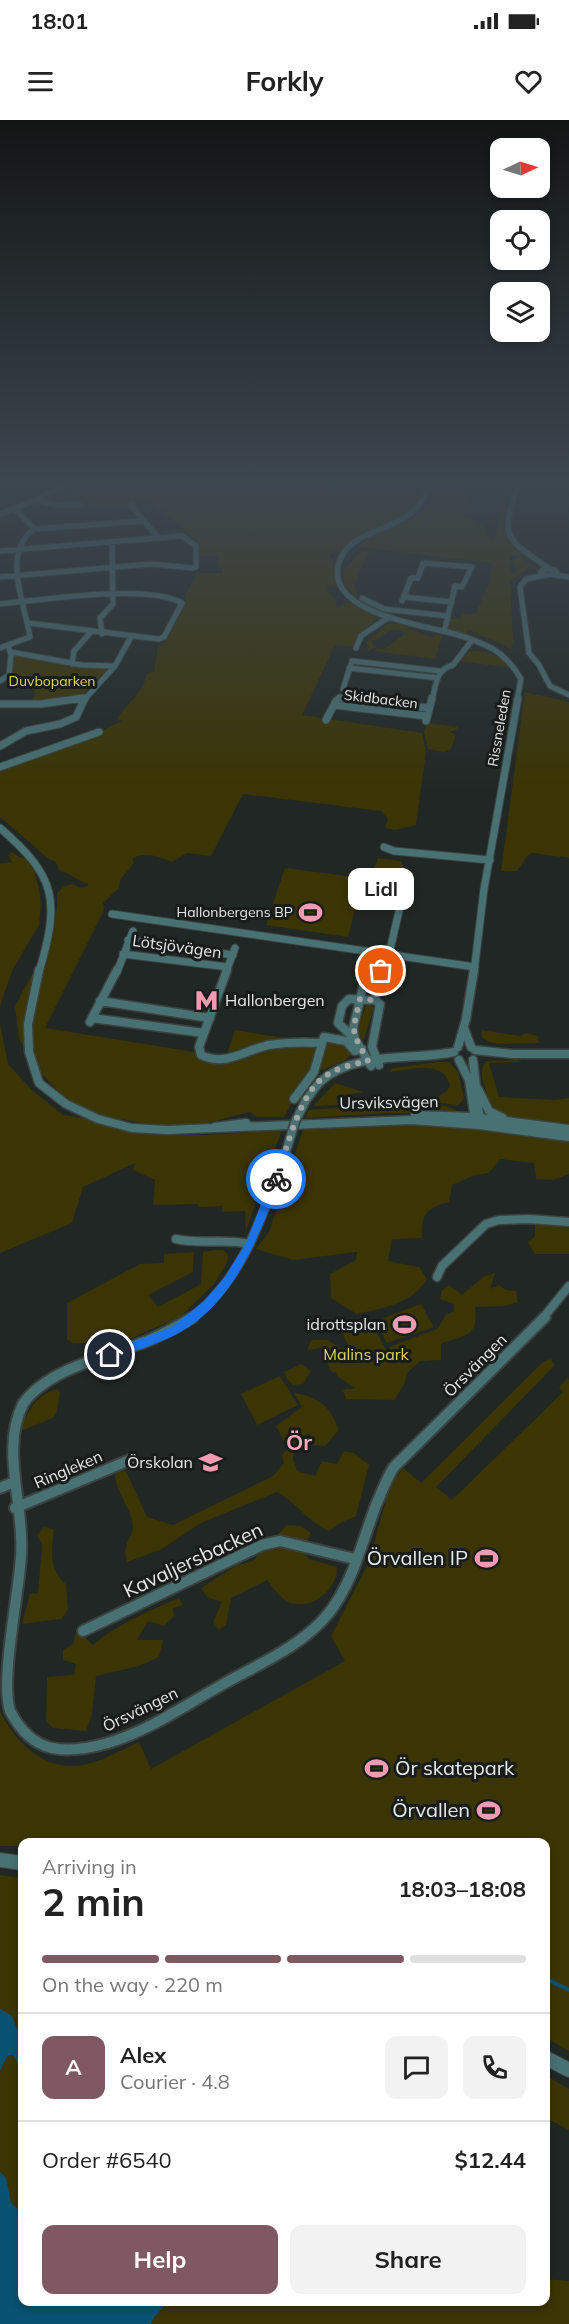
<!DOCTYPE html>
<meta charset="utf-8">
<style>
:root{--surface:#fff;--page:#f2f2f2;--text:#222;--muted:#767676;--line:#e0e0e0;--accent:#7f5863}
body{margin:0;font-family:Mulish,sans-serif;background:var(--page);color:var(--text);height:100vh;display:flex;flex-direction:column;font-size:22px;white-space:nowrap}
*{box-sizing:border-box;margin:0}
p{font-size:20px;color:var(--muted)}
.icon{flex:none;width:33px;height:33px;fill:none;stroke:currentColor;stroke-width:2;stroke-linecap:round;stroke-linejoin:round}
.map{position:relative;flex:1;overflow:hidden}
.sheet{position:absolute;left:18px;top:1718px;width:532px;height:468px;display:flex;flex-direction:column;background:var(--surface);border-radius:12px;box-shadow:0 3px 9px #0003}
.sheet>*{flex:none}
.needle{width:39px;rotate:86deg}
.fabs{position:absolute;left:490px;top:18px;display:grid;gap:12px}
.fabs a{display:grid;place-items:center;width:60px;height:60px;border-radius:12px;background:var(--surface);box-shadow:0 3px 9px #0003;font-size:30px}
.pin{position:absolute;display:grid;place-items:center;width:51px;height:51px;color:#fff;margin:-26px;border:3px solid #fff;border-radius:50%;box-shadow:0 2px 6px #0007}
.courier{position:absolute;display:grid;place-items:center;width:60px;height:60px;margin:-30px;border:4px solid #1a73e8;border-radius:50%;background:#fff;color:#222;box-shadow:0 2px 8px #0007}
.bubble{position:absolute;height:42px;border-radius:12px;background:var(--surface);box-shadow:0 3px 9px #0003;font-size:20px;font-weight:700;line-height:42px;text-align:center}
.headline em{font-style:normal;font-weight:700}
.headline div{display:flex;flex-direction:column-reverse}
.headline{display:flex;align-items:center;justify-content:space-between;height:102px;padding:0 24px}
h1{font-size:39px;font-weight:700;line-height:45px}
.bar{display:grid;grid-template-columns:repeat(4,1fr);gap:9px 6px;align-content:center;height:72px;padding:0 24px}
.bar i{height:8px;border-radius:4px;background:var(--line)}
.bar .on{background:var(--accent)}
.bar p{grid-column:span 4}
.line{display:flex;align-items:center;gap:15px;padding:0 24px;border-top:2px solid var(--line)}
.line div{flex:1}
.round{display:grid;place-items:center;flex:none;width:63px;height:63px;border-radius:12px;background:var(--page)}
.cta{display:flex;gap:12px;margin-top:auto;padding:12px 24px}
.cta a{flex:1;height:69px;border-radius:12px;background:var(--accent);color:#fff;font-size:24px;font-weight:700;line-height:69px;text-align:center}
.cta a+a{background:var(--page);color:var(--text)}
.status{display:flex;justify-content:space-between;align-items:center;height:42px;padding:0 30px;background:var(--surface);direction:ltr}
.status svg{height:16px;fill:currentColor}
header{display:flex;justify-content:space-between;align-items:center;height:78px;padding:0 24px;background:var(--surface);font-size:27px;font-weight:700}
.map>svg:first-child{display:block}
</style>
<div class="status"><b>18:01</b><svg viewBox="0 0 49 12"><path d="M0 12V9h3v3zM5 12V6h3v6zM10 12V3h3v9zM15 12V0h3v12zM26 1h20v11H26zM47 4h2v5h-2z"/></svg></div>
<header><svg class="icon" aria-label="menu" viewBox="0 0 24 24"><path d="M4 6h16M4 12h16M4 18h16"/></svg>Forkly<svg class="icon" aria-label="heart" viewBox="0 0 24 24"><path d="M12 20l-8-8c-3-5 5-10 8-4 3-6 11-1 8 4z"/></svg></header>
<div class="map">
<svg width="569" height="2204" viewBox="0 0 569 2204">
<rect width="100%" height="100%" fill="#212724"/>
<path fill="#3b3403" d="M 83,366 L 323,366 L 330,369 L 354,366 L 425,366 L 419,385 L 404,396 L 352,421 L 342,430 L 329,434 L 333,441 L 337,467 L 331,466 L 326,469 L 335,479 L 337,487 L 349,482 L 377,498 L 358,516 L 354,527 L 335,525 L 302,595 L 422,613 L 426,632 L 416,705 L 395,710 L 385,708 L 388,699 L 381,691 L 243,674 L 211,736 L 187,733 L 172,742 C 159,737 144,731 132,739 L 134,743 L 120,760 L 119,768 L 103,783 L 104,790 L 45,908 L 226,937 L 235,910 L 320,924 L 308,953 L 284,997 L 257,997 L 249,992 L 208,1003 L 177,1006 L 152,1005 L 116,998 L 79,988 L 62,975 L 38,950 L 19,919 L 15,886 L 51,819 L 57,788 L 57,773 L 63,767 L 72,764 L 82,768 L 88,766 L 88,764 C 77,761 71,753 60,751 L 55,741 L 50,740 L 0,697 L 0,648 L 84,619 L 122,601 L 117,599 C 130,578 141,578 147,553 L 154,552 L 158,525 L 164,525 L 186,484 L 186,474 L 197,453 L 222,453 L 222,449 L 227,447 L 218,448 L 219,436 L 198,436 L 199,423 L 150,381 L 127,384 L 126,387 L 98,388 L 97,385 L 56,384 L 39,380 L 43,378 L 54,381 Z
M 434,366 L 464,366 L 473,390 L 463,396 L 467,399 L 471,398 L 479,404 L 484,404 L 486,415 L 494,421 L 508,366 L 514,366 L 503,406 C 506,421 519,429 531,438 L 511,435 L 509,444 L 512,454 L 517,452 L 513,439 L 522,437 L 532,446 L 510,461 L 513,521 L 511,530 L 506,526 L 468,510 L 467,513 L 478,519 L 447,510 L 450,499 L 460,499 L 463,494 L 475,494 L 490,462 L 492,443 L 358,427 C 376,399 429,411 434,366 Z
M 362,430 L 371,431 C 361,442 361,453 354,465 L 358,476 L 355,478 L 344,463 L 344,450 Z
M 398,503 L 432,518 L 437,514 L 442,515 L 435,539 L 374,531 L 378,528 L 384,529 L 405,514 L 403,511 C 386,506 386,517 371,521 L 375,527 L 368,531 L 369,526 L 366,522 L 387,504 Z
M 470,531 C 488,531 499,535 512,548 L 460,541 Z
M 15,535 L 46,537 L 56,543 L 71,546 L 108,548 L 81,577 L 33,583 L 35,570 L 9,559 Z
M 525,572 L 569,582 L 569,738 L 532,733 L 527,736 L 517,751 L 501,751 Z
M 427,603 L 458,607 L 457,609 L 450,612 L 456,615 L 451,629 L 444,632 L 428,629 L 424,612 Z
M 12,732 L 19,737 L 25,738 L 34,749 L 39,769 L 41,784 L 39,805 L 13,849 L 0,886 L 0,743 L 12,742 L 8,735 Z
M 378,738 L 401,741 L 405,749 L 413,753 L 409,759 L 384,757 L 381,762 L 372,767 L 372,777 L 364,776 Z
M 285,748 L 363,758 L 348,817 L 266,805 Z
M 367,883 L 374,887 L 364,919 L 361,919 L 357,910 Z
M 0,903 L 8,944 L 32,970 L 63,995 L 82,998 L 128,1011 L 156,1015 L 205,1015 L 282,1010 L 246,1110 L 245,1091 L 222,1092 L 222,1086 L 200,1087 L 197,1084 L 153,1085 L 155,1060 L 133,1050 L 135,1043 L 83,1067 L 72,1103 L 0,1133 Z
M 481,910 L 520,916 L 526,913 L 538,916 L 539,923 L 498,924 L 489,922 L 482,918 Z
M 330,923 L 349,926 L 351,934 L 346,940 L 322,950 L 318,949 L 324,924 Z
M 518,940 L 522,942 L 489,943 L 499,977 L 555,980 L 569,978 L 569,1003 C 551,1001 507,1001 494,989 C 489,984 487,975 485,967 C 481,956 480,951 486,941 Z
M 438,942 L 449,942 L 458,952 L 464,978 L 458,986 L 444,983 L 380,981 L 439,976 L 447,971 L 450,966 C 445,939 410,950 389,952 L 392,948 Z
M 335,963 L 364,972 L 336,976 L 339,985 L 313,986 Z
M 380,985 L 446,986 L 456,990 L 457,993 L 389,993 L 305,998 L 309,990 Z
M 387,1003 L 446,1005 L 569,1019 L 569,1054 L 553,1060 L 536,1059 L 534,1043 L 500,1039 L 489,1053 L 475,1055 L 452,1065 L 449,1082 C 426,1088 421,1095 422,1118 L 392,1119 L 388,1141 L 419,1147 L 427,1159 C 412,1184 383,1188 357,1194 L 331,1178 L 330,1154 L 356,1140 L 357,1132 L 293,1140 L 256,1129 L 269,1112 L 304,1007 Z
M 565,1103 L 569,1106 L 569,1134 L 535,1134 L 528,1123 L 535,1116 L 535,1104 Z
M 215,1130 L 223,1130 L 228,1134 L 227,1143 L 214,1164 L 180,1197 L 120,1223 L 73,1223 L 67,1219 L 67,1183 L 140,1144 L 164,1143 L 164,1134 L 194,1132 L 193,1152 L 148,1175 L 158,1187 L 201,1164 L 203,1132 Z
M 495,1153 L 490,1169 L 499,1165 L 506,1170 L 516,1171 L 518,1182 L 505,1186 L 475,1187 C 479,1216 466,1216 441,1223 L 441,1240 L 420,1241 L 407,1253 L 405,1263 L 394,1280 L 346,1279 L 343,1270 L 355,1268 L 337,1256 L 336,1252 L 332,1253 L 324,1236 L 331,1233 L 320,1228 L 307,1230 L 311,1220 L 327,1220 L 343,1229 L 349,1227 L 340,1209 L 369,1199 L 394,1244 L 396,1242 L 389,1227 L 437,1209 L 446,1195 L 454,1191 L 454,1184 L 440,1179 L 442,1170 L 449,1165 L 462,1175 L 483,1157 Z
M 421,1184 L 434,1207 L 387,1223 L 375,1201 Z
M 551,1239 L 555,1245 L 436,1367 L 452,1380 L 563,1272 L 559,1268 L 567,1258 L 569,1260 L 569,1931 L 546,1918 L 546,1722 L 22,1722 L 22,1726 L 0,1726 L 0,1591 C 14,1619 38,1647 74,1646 C 96,1645 119,1631 139,1622 L 151,1649 L 345,1541 L 331,1516 L 369,1442 L 390,1365 L 403,1348 L 421,1363 L 544,1241 Z
M 301,1244 L 311,1251 L 303,1264 L 293,1265 L 287,1259 L 284,1252 Z
M 280,1256 L 298,1285 L 257,1305 L 241,1274 Z
M 58,1269 L 60,1272 L 57,1292 L 53,1298 L 23,1310 L 21,1306 C 30,1288 38,1273 58,1269 Z
M 294,1273 C 319,1277 330,1286 339,1310 L 325,1326 L 313,1325 L 310,1314 L 295,1317 L 293,1339 L 297,1351 L 315,1356 L 322,1341 L 337,1344 L 344,1331 L 354,1333 L 369,1345 L 356,1396 L 342,1402 L 329,1411 C 309,1403 297,1383 277,1372 L 201,1403 L 162,1429 L 127,1442 C 121,1423 133,1419 133,1406 C 132,1389 115,1372 115,1352 L 126,1351 L 147,1397 L 173,1405 L 273,1356 L 284,1343 L 282,1335 L 288,1329 L 276,1306 L 302,1287 Z
M 287,1405 L 301,1406 L 311,1413 L 302,1431 L 309,1439 L 337,1447 C 338,1470 309,1493 287,1481 C 279,1477 273,1467 267,1460 L 231,1478 L 226,1505 L 219,1510 L 213,1502 L 222,1482 L 207,1477 L 201,1468 L 237,1445 L 253,1441 L 262,1429 L 279,1428 L 279,1413 Z
M 44,1407 L 54,1409 C 52,1429 48,1450 66,1464 L 68,1490 L 61,1499 L 22,1504 L 30,1474 L 38,1473 L 42,1425 L 37,1415 Z
M 179,1478 L 183,1485 L 173,1488 L 174,1496 L 164,1506 L 148,1501 L 137,1520 L 163,1520 L 159,1537 L 139,1546 L 96,1556 L 92,1595 L 86,1611 L 53,1608 L 46,1601 L 47,1557 L 74,1555 L 76,1544 L 63,1540 L 63,1530 L 73,1524 L 77,1509 L 93,1525 C 118,1503 149,1491 179,1478 Z
M 0,1755 L 22,1758 L 22,2181 L 546,2181 L 546,2159 L 569,2161 L 569,2204 L 0,2204 Z
M 546,1956 L 569,1969 L 569,2010 L 546,1998 Z"/>
<path fill="#095271" d="M 0,1889 L 12,1896 L 22,1922 L 22,1950 L 13,1935 L 8,1935 L 0,1950 Z
M 0,2052 L 6,2058 L 11,2083 L 22,2093 L 22,2181 L 168,2181 L 153,2199 L 151,2204 L 0,2204 Z"/>
<g fill="none" stroke-linecap="round" stroke-linejoin="round">
<path stroke="#095271" stroke-width="4" d="M 546,1859 L 569,1870"/>
<defs>
<path id="minor-far4" d="M 428,366 C 417,415 351,402 339,443 C 324,492 421,505 451,513 C 466,517 480,522 493,529 C 506,537 514,547 521,559 L 517,580
M 518,366 C 499,420 506,418 550,449
M 36,380 L 56,385 L 81,385
M 131,385 L 158,418
M 0,394 L 36,380 L 61,366
M 34,409 L 144,401
M 0,431 L 182,416 L 196,426 L 196,447 L 193,448 L 151,444 L 0,457
M 544,449 L 555,450 L 557,454 L 545,455 L 541,452 Z
M 545,455 L 526,459 L 520,467 L 529,533 L 539,545 L 550,566 L 569,575
M 556,455 L 569,457
M 404,477 L 452,482
M 362,478 L 384,489 L 448,496
M 402,481 L 411,458 L 418,458 L 423,443 L 472,447
M 0,484 C 43,480 146,463 182,483 L 164,517 L 159,519 L 28,503
M 445,508 L 455,466 L 462,467 L 472,447
M 102,514 L 100,498 L 113,484 L 112,422
M 0,528 L 30,517 C 25,484 1,433 34,409 L 15,389
M 356,528 L 361,516 L 389,497
M 11,532 L 82,545 L 115,546
M 352,541 L 440,551
M 72,544 L 74,531 L 91,512
M 349,548 L 438,558
M 0,561 L 9,555 L 11,535 L 9,528
M 343,569 L 351,544
M 338,578 L 354,580
M 72,580 L 85,578
M 84,580 L 115,546 L 131,517
M 432,580 C 436,565 436,549 453,545 L 472,520"/>
<path id="minor-far3" d="M 340,578 L 428,588
M 0,584 L 41,584 L 83,578
M 334,585 L 426,596
M 326,600 L 336,581
M 426,601 L 432,578
M 0,626 L 26,611 L 60,604 L 76,597 L 85,578
M 0,647 L 99,612
M 0,708 C 57,757 60,781 39,852
M 384,727 L 394,731 L 490,740
M 112,794 L 475,847
M 128,820 L 233,835
M 123,834 L 228,847
M 389,834 L 403,774
M 117,852 L 133,811
M 226,852 L 235,828
M 367,852 L 372,843 L 380,845 L 380,852
M 474,852 L 484,769 L 518,578"/>
<path id="minor-far2" d="M 39,850 L 28,904 L 29,932 L 39,963 L 66,984 L 98,999 L 132,1008 L 167,1010 L 412,1000 L 479,1005 L 569,1017
M 227,850 L 199,927 L 201,935 C 226,947 245,930 269,925 C 287,922 304,922 322,923
M 375,880 L 380,850
M 100,881 L 210,898
M 92,898 L 204,913
M 90,902 L 117,850
M 464,908 L 471,927
M 355,919 L 353,909 L 367,850
M 458,927 L 466,899 L 474,850
M 475,930 L 512,934 L 569,934
M 459,940 L 469,960 L 475,1000
M 473,940 L 480,1002
M 371,946 L 355,919 L 338,903 L 342,886 L 349,879 L 375,880 L 380,884 L 372,927 L 379,945
M 478,969 L 489,991 L 503,998
M 294,979 L 314,952 L 324,917 L 346,921 L 355,931 L 362,929
M 306,980 C 311,974 315,967 320,962 C 355,930 412,941 454,932
M 415,995 L 473,997 L 569,1009
M 215,1007 L 246,1003
M 176,1119 C 201,1125 225,1118 250,1124
M 437,1157 L 442,1146 L 486,1104 L 499,1100 L 529,1099 L 569,1102
M 191,1198 C 243,1160 262,1096 284,1038
M 543,1198 L 569,1166"/>
<path id="minor-far1" d="M 193,1197 C 178,1206 163,1214 147,1221 C 109,1236 47,1249 23,1284 C 0,1330 25,1386 21,1436 C 19,1473 0,1560 10,1591 C 19,1608 33,1624 52,1628 C 70,1632 90,1628 108,1623 C 148,1611 184,1586 220,1566 C 256,1545 300,1528 328,1494 C 353,1463 362,1422 376,1385 C 382,1372 386,1359 394,1347 L 545,1197
M 0,1368 L 12,1363
M 15,1388 L 132,1339
M 83,1511 L 262,1425 L 280,1421 L 355,1439"/>
<path id="minor" d="M 0,1740 L 22,1743
M 546,1938 L 569,1950"/>
</defs>
<use href="#minor-far4" stroke="#3c423f" stroke-width="7"/>
<use href="#minor-far3" stroke="#3c423f" stroke-width="9"/>
<use href="#minor-far2" stroke="#3c423f" stroke-width="11"/>
<use href="#minor-far1" stroke="#3c423f" stroke-width="14"/>
<use href="#minor" stroke="#3c423f" stroke-width="16"/>
<use href="#minor-far4" stroke="#487174" stroke-width="5"/>
<use href="#minor-far3" stroke="#487174" stroke-width="7"/>
<use href="#minor-far2" stroke="#487174" stroke-width="8"/>
<use href="#minor-far1" stroke="#487174" stroke-width="10"/>
<use href="#minor" stroke="#487174" stroke-width="14"/>
<defs>
<path id="minor-bridge" d="M 284,1038 L 295,1002 L 306,980"/>
</defs>
<use href="#minor-bridge" stroke="#3c423f" stroke-width="11" stroke-linecap="butt"/>
<use href="#minor-bridge" stroke="#487174" stroke-width="8"/>
</g>
<linearGradient id="sky" x2="0" y2="1"><stop stop-color="#121514"/><stop offset="0.54" stop-color="#3d4750"/><stop offset="1" stop-color="#3d4750" stop-opacity="0"/></linearGradient>
<rect width="569" height="674" fill="url(#sky)"/>
<path fill="#1a73e8" d="M 276,1055 L 281,1059 C 259,1115 236,1181 179,1213 C 158,1224 132,1232 110,1240 L 106,1238 L 106,1232 L 172,1207 L 204,1181 L 224,1158 L 246,1123 L 271,1059 Z"/>
<g fill="none" stroke-linecap="round" stroke-linejoin="round">
<path stroke="#a0a4a2" stroke-width="6" stroke-dasharray="0 10.8" d="M 276,1059 C 287,1030 298,976 324,957 C 336,948 354,944 368,941 C 350,908 352,915 360,879 L 375,880 L 381,851"/>
</g>
<defs>
<symbol id="stadium-bare" viewBox="-9 -9 18 18"><path d="M0-5a6.5 5 0 1 0 0 10a6.5 5 0 1 0 0-10ZM-3.5-1.8h7v3.6h-7Z" fill="#f19ab2" stroke="#181d1b" stroke-width="2.5" paint-order="stroke"/></symbol>
<symbol id="metro-bare" viewBox="-9 -9 18 18"><path d="M-5.5 5V-5H-3L0 0L3-5H5.5V5H3V-.5L0 4L-3-.5V5Z" fill="#f19ab2" stroke="#181d1b" stroke-width="2.5" paint-order="stroke"/></symbol>
<symbol id="school-bare" viewBox="-9 -9 18 18"><path d="M0-5L7-2L0 1L-7-2ZM-4 1L0 2.5L4 1V4Q0 6-4 4Z" fill="#f19ab2" stroke="#181d1b" stroke-width="2.5" paint-order="stroke"/></symbol>
</defs>
<g fill-rule="evenodd">
<use href="#stadium-bare" x="294" y="776" width="33" height="33"/>
<use href="#metro-bare" x="190" y="864" width="33" height="33"/>
<use href="#stadium-bare" x="388" y="1188" width="33" height="33"/>
<use href="#school-bare" x="194" y="1326" width="33" height="33"/>
<use href="#stadium-bare" x="470" y="1422" width="33" height="33"/>
<use href="#stadium-bare" x="360" y="1632" width="33" height="33"/>
<use href="#stadium-bare" x="472" y="1674" width="33" height="33"/>
</g>
<g text-anchor="middle" stroke-width="6" stroke-linejoin="round" paint-order="stroke">
<g font-size="14" fill="#e1d262" stroke="#181d1b">
<text x="52" y="566">Duvboparken</text>
</g>
<g font-size="14" fill="#e4e8e6" stroke="#181d1b">
<text transform="translate(381 579) rotate(7)" y="5">Skidbacken</text>
<text transform="translate(499 608) rotate(-80)" y="5">Rissneleden</text>
</g>
<g font-size="14" fill="#e4e8e6" stroke="#181d1b" text-anchor="end">
<text x="293" y="797">Hallonbergens BP</text>
</g>
<g font-size="16" fill="#e4e8e6" stroke="#181d1b">
<text transform="translate(177 826) rotate(8)" y="6">Lötsjövägen</text>
<text transform="translate(389 982) rotate(-1)" y="6">Ursviksvägen</text>
<text transform="translate(475 1245) rotate(-45)" y="6">Örsvängen</text>
<text transform="translate(68 1349) rotate(-23)" y="6">Ringleken</text>
<text transform="translate(140 1589) rotate(-26)" y="6">Örsvängen</text>
</g>
<g font-size="16" fill="#e4e8e6" stroke="#181d1b" text-anchor="end">
<text x="225" y="886" text-anchor="start">Hallonbergen</text>
<text x="386" y="1210">idrottsplan</text>
<text x="193" y="1348">Örskolan</text>
</g>
<g font-size="16" fill="#e1d262" stroke="#181d1b">
<text x="366" y="1240">Malins park</text>
</g>
<g font-size="20" fill="#e4e8e6" stroke="#181d1b" text-anchor="end">
<text x="468" y="1445">Örvallen IP</text>
<text x="395" y="1655" text-anchor="start">Ör skatepark</text>
<text x="470" y="1697">Örvallen</text>
</g>
<g font-size="20" fill="#e4e8e6" stroke="#181d1b">
<text transform="translate(193 1440) rotate(-25)" y="7">Kavaljersbacken</text>
</g>
<g font-size="22" font-weight="bold" fill="#faa8be" stroke="#181d1b">
<text x="299" y="1330">Ör</text>
</g>
</g>
</svg>
<div class="fabs">
<a><svg class="needle" viewBox="-14 -14 28 28"><path d="M0-13l5 13h-10z" fill="#e53935"/><path d="M0 13l5-13h-10z" fill="#767676"/></svg></a>
<a><svg class="icon" aria-label="locate" viewBox="0 0 24 24"><circle cx="12" cy="12" r="6"/><path d="M12 2v4M12 18v4M2 12h4M18 12h4"/></svg></a>
<a><svg class="icon" aria-label="layers" viewBox="0 0 24 24"><path d="M12 4l9 5-9 5-9-5zM3 14l9 5 9-5"/></svg></a>
</div>
<div class="pin" style="left:381px;top:851px;background:#ea580c"><svg class="icon" aria-label="bag" viewBox="0 0 24 24"><path d="M5 8h14l-1 12H6zM9 8a3 3 0 0 1 6 0"/></svg></div>
<div class="pin" style="left:110px;top:1235px;background:#1f2937"><svg class="icon" aria-label="home" viewBox="0 0 24 24"><path d="M3 11l9-7 9 7M6 9v11h12V9"/></svg></div>
<div class="courier" style="left:276px;top:1059px"><svg class="icon" aria-label="bike" viewBox="0 0 24 24"><circle cx="6" cy="16" r="4"/><circle cx="18" cy="16" r="4"/><path d="M6 16l4-8h5l3 8M10 8l3 8H6M13 5h3"/></svg></div>
<div class="bubble" style="left:348px;top:748px;width:66px">Lidl</div>
<section class="sheet">
<div class="headline"><div><h1>2 min</h1><p>Arriving in</p></div><em>18:03–18:08</em></div>
<div class="bar"><i class="on"></i><i class="on"></i><i class="on"></i><i></i><p>On the way · 220 m</p></div>
<div class="line" style="height:108px"><b class="round" style="background:var(--accent);color:#fff">A</b><div><b>Alex</b><p>Courier · 4.8</p></div><a class="round"><svg class="icon" aria-label="chat" viewBox="0 0 24 24"><path d="M4 5h16v11H9l-5 4z"/></svg></a><a class="round"><svg class="icon" aria-label="phone" viewBox="0 0 24 24"><path d="M5 4h4l2 5-3 2q2 4 5 5l2-3 5 2v4C11 20 4 13 5 4z"/></svg></a></div>
<div class="line" style="height:78px"><div>Order #6540</div><b>$12.44</b></div>
<div class="cta"><a>Help</a><a>Share</a></div>
</section>
</div>
